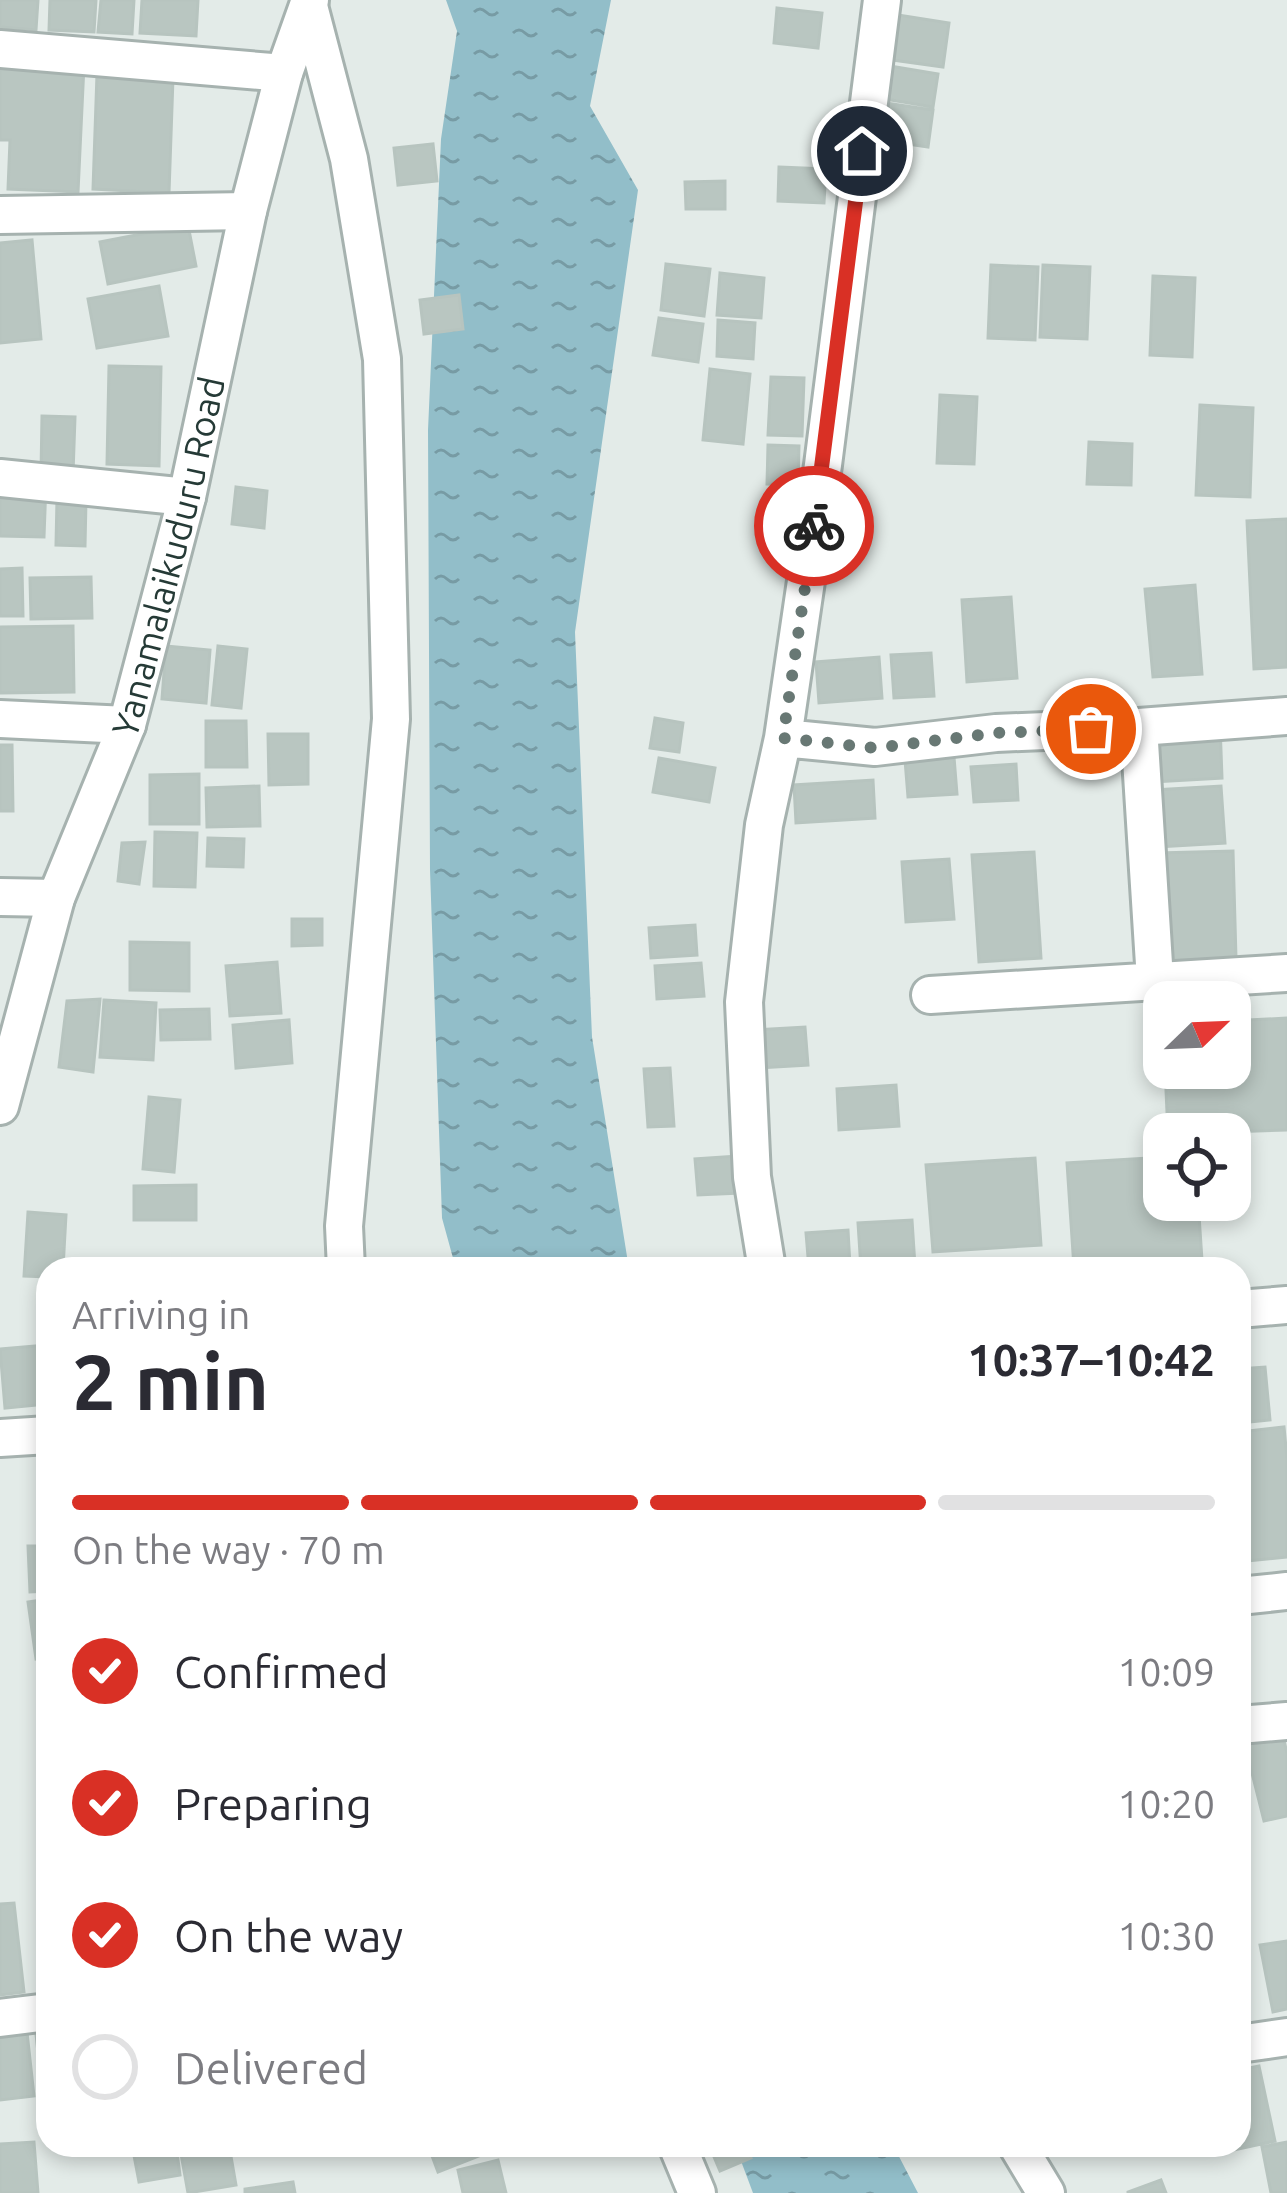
<!DOCTYPE html>
<meta charset="utf-8">
<style>
:root{--surface:#fff;--page:#f7f7f7;--text:#2b2b33;--muted:#7c7c81;--line:#e1e1e2;--accent:#d93025}
body{margin:0;font-family:Ubuntu,sans-serif;background:var(--page);color:var(--text);height:100vh;display:flex;flex-direction:column;font-size:45px;white-space:nowrap}
*{box-sizing:border-box;margin:0}
p{font-size:39px;color:var(--muted)}
.icon{flex:none;width:66px;height:66px;fill:none;stroke:currentColor;stroke-width:2;stroke-linecap:round;stroke-linejoin:round}
.map{position:relative;flex:1;overflow:hidden}
.details{position:absolute;left:36px;top:1257px;width:1215px;height:900px;display:flex;flex-direction:column;background:var(--surface);border-radius:36px;box-shadow:0 6px 18px #0003}
.details>*{flex:none}
.needle{width:78px;rotate:67deg}
.buttons{position:absolute;left:1143px;top:981px;display:grid;gap:24px}
.buttons a{display:grid;place-items:center;width:108px;height:108px;border-radius:24px;background:var(--surface);box-shadow:0 6px 18px #0003;font-size:60px}
.pin{position:absolute;display:grid;place-items:center;width:102px;height:102px;color:#fff;margin:-51px;border:6px solid #fff;border-radius:50%;box-shadow:0 3px 12px #0007}
.courier{position:absolute;display:grid;place-items:center;width:120px;height:120px;margin:-60px;border:9px solid #d93025;border-radius:50%;background:#fff;color:#222;box-shadow:0 3px 15px #0007}
.summary em{font-style:normal;font-weight:700}
.summary div{display:flex;flex-direction:column-reverse}
.summary{display:flex;align-items:center;justify-content:space-between;height:204px;padding:0 36px}
h1{font-size:78px;font-weight:700;line-height:90px}
.bar{display:grid;grid-template-columns:repeat(4,1fr);gap:18px 12px;align-content:center;height:144px;padding:0 36px}
.bar i{height:15px;border-radius:9px;background:var(--line)}
.bar .active{background:var(--accent)}
.bar p{grid-column:span 4}
ol{padding:0 36px;list-style:none}
li{display:flex;align-items:center;gap:36px;height:132px}
li p{margin-inline-start:auto}
li .icon{padding:12px;border-radius:50%;background:var(--accent);color:#fff;stroke-width:4}
li:last-child{color:var(--muted)}
li i{width:66px;height:66px;border:6px solid var(--line);border-radius:50%}
.map>svg:first-child{display:block}
</style>
<div class="map">
<svg width="1287" height="2193" viewBox="0 0 1287 2193">
<defs>
<pattern id="water-ripples" width="26" height="14" patternUnits="userSpaceOnUse" patternTransform="scale(3)"><rect width="26" height="14" fill="#92bec9"/><path d="M2 4q2-2 4 0t4 0M15 11q2-2 4 0t4 0" fill="none" stroke="#779ba4"/></pattern>
</defs>
<rect width="100%" height="100%" fill="#e3ebe8"/>
<path fill="url(#water-ripples)" d="M 446,0 L 611,0 L 590,106 L 638,190 L 575,632 L 592,1037 L 629,1269 L 456,1269 L 442,1218 L 430,870 L 428,430 L 441,139 L 457,31 Z
M 735,2145 L 893,2145 L 918,2193 L 753,2193 Z"/>
<path fill="#b9c6c1" stroke="#b7c4bf" stroke-width="3" d="M 0,0 L 38,0 L 36,30 L 0,27 Z
M 50,0 L 96,0 L 94,32 L 49,30 Z
M 101,0 L 134,0 L 132,34 L 98,32 Z
M 142,0 L 198,0 L 196,36 L 140,33 Z
M 777,8 L 822,13 L 818,48 L 774,43 Z
M 898,15 L 949,23 L 943,67 L 892,60 Z
M 0,61 L 84,65 L 78,192 L 8,189 L 10,140 L 0,140 Z
M 890,66 L 938,74 L 933,107 L 885,99 Z
M 97,74 L 173,78 L 169,193 L 93,189 Z
M 886,103 L 933,110 L 928,147 L 881,140 Z
M 433,144 L 437,181 L 398,185 L 394,148 Z
M 779,167 L 826,169 L 824,203 L 778,201 Z
M 725,181 L 725,209 L 686,209 L 685,182 Z
M 188,225 L 196,266 L 108,284 L 100,242 Z
M 32,240 L 41,339 L 0,343 L 0,243 Z
M 666,264 L 710,269 L 704,316 L 661,310 Z
M 991,265 L 1038,267 L 1035,340 L 988,338 Z
M 1043,265 L 1090,267 L 1087,339 L 1040,337 Z
M 720,273 L 764,278 L 761,318 L 717,315 Z
M 1153,276 L 1195,278 L 1192,357 L 1150,355 Z
M 159,286 L 168,336 L 97,348 L 88,299 Z
M 459,295 L 463,329 L 424,334 L 420,300 Z
M 659,318 L 703,324 L 698,362 L 653,355 Z
M 718,320 L 755,323 L 753,359 L 717,356 Z
M 109,366 L 161,367 L 159,466 L 107,464 Z
M 710,369 L 750,374 L 743,444 L 703,440 Z
M 771,377 L 804,378 L 802,436 L 768,435 Z
M 940,395 L 977,397 L 974,464 L 937,463 Z
M 1200,405 L 1253,408 L 1250,497 L 1196,495 Z
M 42,416 L 75,417 L 73,474 L 41,473 Z
M 1089,442 L 1132,444 L 1131,485 L 1087,484 Z
M 768,445 L 799,446 L 798,485 L 767,484 Z
M 0,482 L 46,483 L 44,537 L 0,536 Z
M 236,487 L 267,491 L 264,528 L 232,524 Z
M 57,499 L 86,500 L 85,546 L 56,545 Z
M 1287,519 L 1287,667 L 1254,669 L 1247,521 Z
M 22,568 L 23,616 L 0,616 L 0,569 Z
M 91,577 L 92,618 L 31,619 L 30,578 Z
M 1195,585 L 1202,674 L 1153,677 L 1145,589 Z
M 1011,597 L 1017,678 L 967,682 L 962,600 Z
M 73,626 L 74,692 L 0,693 L 0,627 Z
M 166,646 L 210,650 L 206,703 L 162,699 Z
M 218,646 L 247,649 L 241,708 L 212,705 Z
M 931,653 L 934,696 L 894,698 L 891,655 Z
M 879,657 L 882,698 L 819,703 L 816,662 Z
M 655,718 L 683,723 L 679,752 L 650,748 Z
M 206,721 L 246,721 L 247,767 L 206,767 Z
M 1220,724 L 1222,778 L 1154,782 L 1151,727 Z
M 268,734 L 308,734 L 308,784 L 269,785 Z
M 0,745 L 12,745 L 13,811 L 0,811 Z
M 954,757 L 957,794 L 908,797 L 905,760 Z
M 659,758 L 715,768 L 709,802 L 653,792 Z
M 1016,764 L 1018,800 L 974,802 L 971,767 Z
M 199,774 L 199,824 L 150,824 L 150,775 Z
M 873,780 L 875,818 L 796,823 L 794,785 Z
M 259,786 L 260,826 L 207,827 L 206,788 Z
M 1221,786 L 1225,843 L 1158,847 L 1154,790 Z
M 155,832 L 197,833 L 195,887 L 154,886 Z
M 208,838 L 244,839 L 243,867 L 207,866 Z
M 145,842 L 139,884 L 118,881 L 122,843 Z
M 1233,851 L 1236,958 L 1162,961 L 1158,853 Z
M 1034,852 L 1041,958 L 979,962 L 972,855 Z
M 949,859 L 954,919 L 906,922 L 902,862 Z
M 292,919 L 322,919 L 322,945 L 292,946 Z
M 695,925 L 697,955 L 651,958 L 649,928 Z
M 130,942 L 189,943 L 189,991 L 130,990 Z
M 277,962 L 281,1013 L 230,1016 L 226,966 Z
M 701,963 L 704,996 L 657,999 L 655,966 Z
M 100,999 L 93,1072 L 59,1067 L 67,1001 Z
M 104,1000 L 156,1003 L 153,1060 L 100,1057 Z
M 209,1009 L 210,1039 L 161,1040 L 160,1010 Z
M 1287,1018 L 1287,1130 L 1168,1134 L 1165,1068 L 1230,1068 L 1230,1021 Z
M 289,1020 L 292,1063 L 236,1068 L 233,1025 Z
M 805,1027 L 808,1065 L 756,1068 L 753,1030 Z
M 670,1068 L 674,1126 L 648,1127 L 644,1069 Z
M 896,1085 L 899,1126 L 839,1130 L 837,1089 Z
M 149,1097 L 180,1100 L 174,1172 L 143,1169 Z
M 737,1156 L 740,1193 L 698,1195 L 695,1159 Z
M 1164,1157 L 1164,1200 L 1198,1200 L 1202,1260 L 1074,1268 L 1067,1163 Z
M 1035,1158 L 1041,1245 L 933,1252 L 926,1165 Z
M 196,1185 L 196,1220 L 134,1220 L 134,1186 Z
M 28,1212 L 66,1215 L 63,1269 L 48,1269 L 48,1277 L 24,1276 Z
M 912,1220 L 915,1266 L 861,1269 L 858,1223 Z
M 848,1230 L 850,1266 L 809,1269 L 806,1233 Z
M 48,1345 L 48,1404 L 5,1408 L 0,1349 Z
M 1265,1367 L 1270,1420 L 1239,1423 L 1239,1369 Z
M 1284,1427 L 1287,1458 L 1287,1557 L 1246,1561 L 1239,1495 L 1239,1432 Z
M 28,1546 L 48,1546 L 48,1591 L 30,1592 Z
M 48,1599 L 48,1657 L 36,1659 L 28,1602 Z
M 1282,1732 L 1287,1753 L 1287,1816 L 1264,1821 L 1244,1741 Z
M 14,1903 L 24,1992 L 0,1995 L 0,1904 Z
M 1287,1941 L 1287,2009 L 1273,2012 L 1260,1945 Z
M 48,2013 L 48,2090 L 42,2091 L 34,2015 Z
M 26,2023 L 34,2096 L 0,2100 L 0,2026 Z
M 1259,2066 L 1275,2141 L 1234,2150 L 1233,2145 L 1239,2145 L 1239,2070 Z
M 34,2142 L 38,2193 L 0,2193 L 0,2144 Z
M 1287,2142 L 1287,2193 L 1271,2193 L 1262,2147 Z
M 132,2145 L 176,2145 L 180,2175 L 139,2182 Z
M 229,2145 L 236,2185 L 188,2193 L 181,2154 Z
M 428,2145 L 475,2145 L 479,2156 L 438,2172 Z
M 709,2145 L 746,2145 L 751,2158 L 720,2171 Z
M 498,2160 L 506,2193 L 463,2193 L 458,2170 Z
M 1161,2180 L 1166,2193 L 1128,2193 L 1128,2192 Z
M 293,2182 L 295,2193 L 245,2193 L 245,2189 Z"/>
<g fill="none" stroke-linecap="round" stroke-linejoin="round">
<defs>
<path id="minor" d="M 309,6 L 349,159 L 382,359 L 391,719 L 344,1226 L 346,1269
M 0,49 L 284,73
M 0,215 L 248,211
M 0,478 L 187,497
M 0,719 L 127,725
M 1139,727 L 1155,980
M 783,738 L 875,747 L 996,733 L 1139,727 L 1287,716
M 0,897 L 56,898
M 930,995 L 1287,973
M 767,1269 L 752,1177 L 744,1002 L 764,825 L 783,738 L 823,465 L 882,0
M 1239,1309 L 1287,1305
M 0,1438 L 48,1435
M 1239,1596 L 1287,1591
M 1239,1725 L 1287,1721
M 0,2018 L 48,2012
M 1239,2044 L 1287,2037
M 677,2145 L 697,2193
M 1017,2145 L 1046,2193"/>
<g id="tertiary">
<path id="s1" d="M 0,1106 L 56,898 L 127,725 L 187,497 L 248,211 L 284,73 L 310,0"/>
</g>
</defs>
<use href="#minor" stroke="#a6b2af" stroke-width="42"/>
<use href="#tertiary" stroke="#a6b2af" stroke-width="42"/>
<use href="#minor" stroke="#fff" stroke-width="36"/>
<use href="#tertiary" stroke="#fff" stroke-width="36"/>
</g>
<g fill="none" stroke-linecap="round" stroke-linejoin="round">
<path stroke="#687874" stroke-width="12" stroke-dasharray="0 21.6" d="M 814,526 L 783,738 L 875,748 L 996,733 L 1091,729"/>
<path stroke="#d93025" stroke-width="15" d="M 814,526 L 862,151"/>
</g>
<g text-anchor="middle" stroke-width="10" stroke-linejoin="round" paint-order="stroke">
<g font-size="36" fill="#253a36" stroke="#f3f8f6">
<text dy="13" stroke="none"><textPath href="#s1" startOffset="576">Yanamalaikuduru Road</textPath></text>
</g>
</g>
</svg>
<div class="buttons">
<a><svg class="needle" viewBox="-14 -14 28 28"><path d="M0-13l5 13h-10z" fill="#e53935"/><path d="M0 13l5-13h-10z" fill="#7c7c81"/></svg></a>
<a><svg class="icon" aria-label="locate" viewBox="0 0 24 24"><circle cx="12" cy="12" r="6"/><path d="M12 2v4M12 18v4M2 12h4M18 12h4"/></svg></a>
</div>
<div class="pin" style="left:1091px;top:729px;background:#ea580c"><svg class="icon" aria-label="bag" viewBox="0 0 24 24"><path d="M5 8h14l-1 12H6zM9 8a3 3 0 0 1 6 0"/></svg></div>
<div class="pin" style="left:862px;top:151px;background:#1f2937"><svg class="icon" aria-label="home" viewBox="0 0 24 24"><path d="M3 11l9-7 9 7M6 9v11h12V9"/></svg></div>
<div class="courier" style="left:814px;top:526px"><svg class="icon" aria-label="bike" viewBox="0 0 24 24"><circle cx="6" cy="16" r="4"/><circle cx="18" cy="16" r="4"/><path d="M6 16l4-8h5l3 8M10 8l3 8H6M13 5h3"/></svg></div>
<section class="details">
<div class="summary"><div><h1>2 min</h1><p>Arriving in</p></div><em>10:37–10:42</em></div>
<div class="bar"><i class="active"></i><i class="active"></i><i class="active"></i><i></i><p>On the way · 70 m</p></div>
<ol>
<li><svg class="icon" aria-label="check" viewBox="0 0 24 24"><path d="M5 12l5 5 9-10"/></svg>Confirmed<p>10:09</p></li>
<li><svg class="icon" aria-label="check" viewBox="0 0 24 24"><path d="M5 12l5 5 9-10"/></svg>Preparing<p>10:20</p></li>
<li><svg class="icon" aria-label="check" viewBox="0 0 24 24"><path d="M5 12l5 5 9-10"/></svg>On the way<p>10:30</p></li>
<li><i></i>Delivered</li>
</ol>
</section>
</div>
